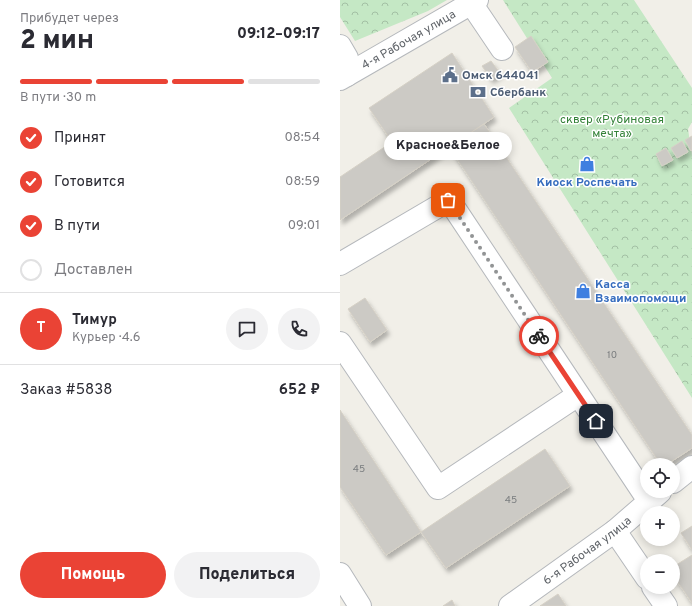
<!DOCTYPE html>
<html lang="ru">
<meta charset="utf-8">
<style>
:root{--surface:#fff;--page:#f2f2f3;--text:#2b2b33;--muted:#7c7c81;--line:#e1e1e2;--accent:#ea4335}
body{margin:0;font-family:Overpass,sans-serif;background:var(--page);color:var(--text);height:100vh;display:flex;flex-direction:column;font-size:15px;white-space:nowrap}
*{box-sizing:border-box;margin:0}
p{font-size:13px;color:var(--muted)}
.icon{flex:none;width:22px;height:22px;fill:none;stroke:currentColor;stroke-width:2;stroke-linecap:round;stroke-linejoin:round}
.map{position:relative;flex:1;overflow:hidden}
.drawer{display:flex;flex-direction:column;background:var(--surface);width:340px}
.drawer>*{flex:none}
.tools{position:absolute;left:300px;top:458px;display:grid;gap:8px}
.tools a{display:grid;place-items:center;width:40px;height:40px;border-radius:50%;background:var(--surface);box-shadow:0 2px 10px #0003;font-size:20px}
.pin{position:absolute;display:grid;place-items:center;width:34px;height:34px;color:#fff;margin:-17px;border-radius:8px;box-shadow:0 2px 6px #0006}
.courier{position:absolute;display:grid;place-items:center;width:40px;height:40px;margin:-20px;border:3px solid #ea4335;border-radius:50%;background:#fff;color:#222;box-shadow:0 1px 5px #0007}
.bubble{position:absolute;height:28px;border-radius:14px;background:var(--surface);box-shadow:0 2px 10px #0003;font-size:13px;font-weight:800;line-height:28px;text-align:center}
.overview em{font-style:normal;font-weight:800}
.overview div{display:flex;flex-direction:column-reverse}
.overview{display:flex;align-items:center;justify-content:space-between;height:68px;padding:0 20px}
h1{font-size:26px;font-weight:800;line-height:30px}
.bar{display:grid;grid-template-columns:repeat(4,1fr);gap:6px 4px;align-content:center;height:48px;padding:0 20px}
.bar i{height:5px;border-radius:3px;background:var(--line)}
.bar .current{background:var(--accent)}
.bar p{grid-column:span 4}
.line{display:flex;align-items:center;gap:10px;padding:0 20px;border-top:1px solid var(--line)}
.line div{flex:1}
.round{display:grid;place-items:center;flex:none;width:42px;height:42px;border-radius:21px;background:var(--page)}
ol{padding:0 20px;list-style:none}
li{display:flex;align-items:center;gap:12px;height:44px}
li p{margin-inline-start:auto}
li .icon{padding:4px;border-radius:50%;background:var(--accent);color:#fff;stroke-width:4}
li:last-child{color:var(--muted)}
li i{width:22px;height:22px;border:2px solid var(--line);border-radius:50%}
.action{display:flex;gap:8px;margin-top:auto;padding:8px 20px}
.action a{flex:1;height:46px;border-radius:24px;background:var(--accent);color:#fff;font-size:16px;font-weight:800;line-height:46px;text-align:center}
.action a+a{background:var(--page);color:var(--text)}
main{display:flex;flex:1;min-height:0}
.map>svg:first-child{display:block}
</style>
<main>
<section class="drawer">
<div class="overview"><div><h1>2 мин</h1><p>Прибудет через</p></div><em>09:12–09:17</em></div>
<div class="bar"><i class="current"></i><i class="current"></i><i class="current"></i><i></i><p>В пути · 30 m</p></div>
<ol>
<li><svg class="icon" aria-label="check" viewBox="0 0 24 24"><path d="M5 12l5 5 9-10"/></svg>Принят<p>08:54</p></li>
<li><svg class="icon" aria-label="check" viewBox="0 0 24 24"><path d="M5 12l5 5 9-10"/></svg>Готовится<p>08:59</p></li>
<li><svg class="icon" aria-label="check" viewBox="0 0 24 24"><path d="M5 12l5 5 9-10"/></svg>В пути<p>09:01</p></li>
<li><i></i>Доставлен</li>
</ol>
<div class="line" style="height:72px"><b class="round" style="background:var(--accent);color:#fff">Т</b><div><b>Тимур</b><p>Курьер · 4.6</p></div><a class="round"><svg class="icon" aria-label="chat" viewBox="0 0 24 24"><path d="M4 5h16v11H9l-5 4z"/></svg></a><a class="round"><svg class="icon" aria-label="phone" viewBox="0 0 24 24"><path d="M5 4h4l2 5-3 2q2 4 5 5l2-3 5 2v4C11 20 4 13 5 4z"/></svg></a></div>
<div class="line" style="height:52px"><div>Заказ #5838</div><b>652 ₽</b></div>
<div class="action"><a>Помощь</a><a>Поделиться</a></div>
</section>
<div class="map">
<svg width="352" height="606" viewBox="0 0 352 606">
<defs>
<pattern id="park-crowns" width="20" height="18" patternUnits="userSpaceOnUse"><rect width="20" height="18" fill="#c5e8c5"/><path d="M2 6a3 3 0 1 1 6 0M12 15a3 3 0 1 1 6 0" fill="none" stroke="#a3c0a4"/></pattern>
<filter id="shadow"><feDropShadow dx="2.5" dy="4.5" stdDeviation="2" flood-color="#0004"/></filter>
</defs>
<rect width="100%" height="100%" fill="#f1efe8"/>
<path fill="url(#park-crowns)" d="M 0,0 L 107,0 L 88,11 L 15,41 L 0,17 Z
M 163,0 L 294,0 L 352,88 L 352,122 L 348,129 L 352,155 L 352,398 L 169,108 L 212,78 Z"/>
<path fill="#cccac5" stroke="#d6d1c6" filter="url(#shadow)" d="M 191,36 L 208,62 L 192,72 L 175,47 Z
M 112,53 L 154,117 L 0,220 L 0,177 L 52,142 L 29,108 Z
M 151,61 L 160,73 L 151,79 L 142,66 Z
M 144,124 L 352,435 L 352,448 L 326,465 L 321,465 L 109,147 Z
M 352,136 L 352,150 L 351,151 L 345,140 Z
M 342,141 L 348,152 L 337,158 L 331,148 Z
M 326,148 L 333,160 L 322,166 L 316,154 Z
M 25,298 L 47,330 L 30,342 L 8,309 Z
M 0,410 L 81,532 L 46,555 L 0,487 Z
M 205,449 L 230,486 L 106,568 L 81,532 Z
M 352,526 L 352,550 L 341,533 Z
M 352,555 L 352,603 L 333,575 L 333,567 Z
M 218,594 L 226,606 L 200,606 Z
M 112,600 L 115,606 L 103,606 Z"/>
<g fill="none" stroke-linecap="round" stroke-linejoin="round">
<defs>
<g id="minor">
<path d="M 131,3 L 162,49"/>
<path d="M 0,46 L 7,58 L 7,75"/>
<path id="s1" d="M 0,79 L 137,0"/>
<path d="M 0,264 L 109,200 L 309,501"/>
<path d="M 0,343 L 98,488 L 238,395"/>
<path d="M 333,482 L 352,467"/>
<path d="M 275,531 L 307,578"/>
<path d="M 0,574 L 20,606"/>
<path d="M 313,587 L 326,606"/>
<path id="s2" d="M 170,606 L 275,531 L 320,492"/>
</g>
</defs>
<use href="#minor" stroke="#b5b8bc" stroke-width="24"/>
<use href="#minor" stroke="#fff" stroke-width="22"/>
</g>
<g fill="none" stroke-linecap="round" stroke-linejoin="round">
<path stroke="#929495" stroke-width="4" stroke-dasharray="0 7.2" d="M 108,200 L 199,336"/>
<path stroke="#ea4335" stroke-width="5" d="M 199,336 L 256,421"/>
</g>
<defs>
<symbol id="civic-bare" viewBox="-9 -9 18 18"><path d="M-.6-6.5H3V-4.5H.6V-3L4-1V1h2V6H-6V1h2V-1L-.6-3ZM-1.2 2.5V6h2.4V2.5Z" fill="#5c6f8a" stroke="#fff" stroke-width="2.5" paint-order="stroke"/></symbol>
<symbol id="bank-bare" viewBox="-9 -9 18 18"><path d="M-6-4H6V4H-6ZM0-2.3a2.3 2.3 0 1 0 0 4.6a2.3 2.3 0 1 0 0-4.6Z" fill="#5c6f8a" stroke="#fff" stroke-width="2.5" paint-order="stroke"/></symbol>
<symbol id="shop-bare" viewBox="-9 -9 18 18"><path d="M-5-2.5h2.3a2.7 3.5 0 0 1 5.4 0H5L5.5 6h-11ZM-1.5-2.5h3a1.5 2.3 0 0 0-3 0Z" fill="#3f7fe0" stroke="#fff" stroke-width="2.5" paint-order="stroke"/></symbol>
</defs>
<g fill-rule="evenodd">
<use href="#civic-bare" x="99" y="64" width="22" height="22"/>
<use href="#bank-bare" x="127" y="81" width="22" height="22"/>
<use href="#shop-bare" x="236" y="153" width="22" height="22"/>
<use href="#shop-bare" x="232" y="280" width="22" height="22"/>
</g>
<g text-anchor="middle" stroke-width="3" stroke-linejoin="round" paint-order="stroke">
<g font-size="10" fill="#7a7d7f">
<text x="272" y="358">10</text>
<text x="19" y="472">45</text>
<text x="171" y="503">45</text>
</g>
<g font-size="12" fill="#5f6368" stroke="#fff">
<text dy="4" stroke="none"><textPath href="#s1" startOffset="79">4-я Рабочая улица</textPath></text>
<text dy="4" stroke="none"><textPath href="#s2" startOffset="95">6-я Рабочая улица</textPath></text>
</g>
<g font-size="12" font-weight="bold" fill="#4e5e75" stroke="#fff" text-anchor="start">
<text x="122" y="79">Омск 644041</text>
<text x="150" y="96">Сбербанк</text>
</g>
<g font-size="12" fill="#348238" stroke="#fff">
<text x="272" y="123">сквер «Рубиновая<tspan x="272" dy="14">мечта»</tspan></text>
</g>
<g font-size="12" font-weight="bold" fill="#366cbe" stroke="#fff">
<text x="247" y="186">Киоск Роспечать</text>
<text x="255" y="288" text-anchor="start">Касса<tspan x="255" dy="14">Взаимопомощи</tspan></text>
</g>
</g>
</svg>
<div class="tools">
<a><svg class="icon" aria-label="locate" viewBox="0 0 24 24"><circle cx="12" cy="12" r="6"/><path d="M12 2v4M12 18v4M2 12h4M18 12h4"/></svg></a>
<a>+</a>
<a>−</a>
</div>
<div class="pin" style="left:108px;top:200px;background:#ea580c"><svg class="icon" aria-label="bag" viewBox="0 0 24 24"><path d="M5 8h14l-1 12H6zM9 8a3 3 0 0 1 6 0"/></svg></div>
<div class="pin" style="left:256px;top:421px;background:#1f2937"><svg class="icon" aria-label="home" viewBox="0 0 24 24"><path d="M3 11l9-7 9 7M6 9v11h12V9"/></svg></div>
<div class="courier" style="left:199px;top:336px"><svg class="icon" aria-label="bike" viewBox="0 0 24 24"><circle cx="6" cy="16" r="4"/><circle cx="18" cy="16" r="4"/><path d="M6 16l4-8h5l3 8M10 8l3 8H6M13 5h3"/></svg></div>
<div class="bubble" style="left:44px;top:132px;width:128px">Красное&amp;Белое</div>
</div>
</main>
